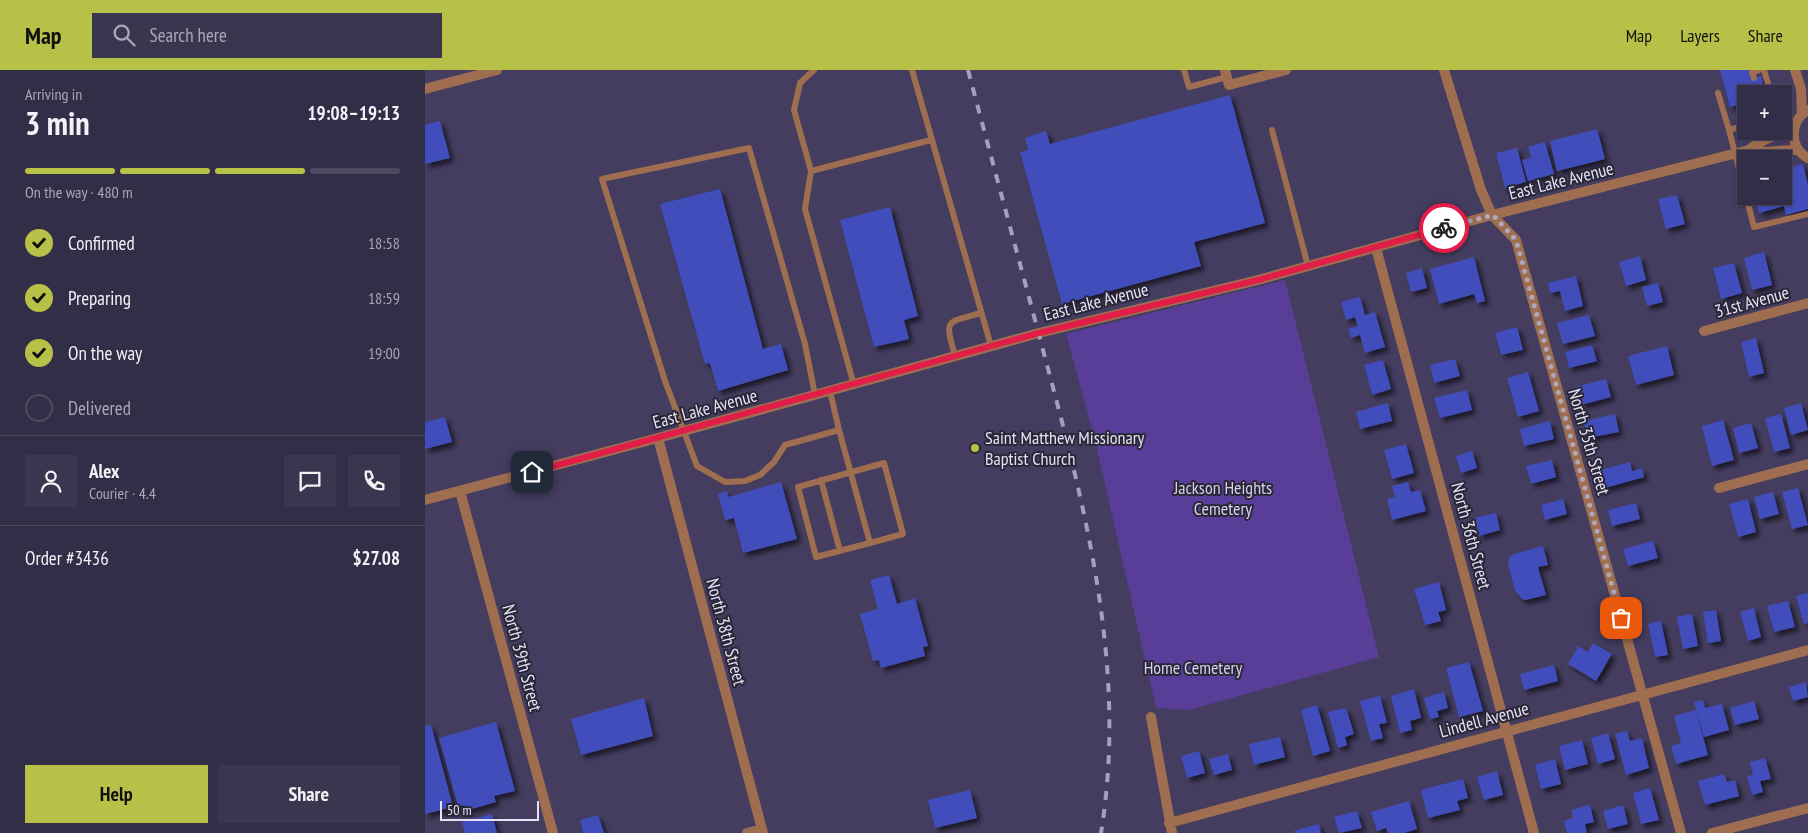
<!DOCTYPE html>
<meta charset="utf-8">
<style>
:root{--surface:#332e48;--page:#3b364f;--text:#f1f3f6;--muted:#a9a8b4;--line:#4e4a60;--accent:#b8c147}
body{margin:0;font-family:"PT Sans Narrow",sans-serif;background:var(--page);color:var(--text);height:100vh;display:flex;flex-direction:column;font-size:19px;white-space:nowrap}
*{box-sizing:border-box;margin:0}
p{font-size:16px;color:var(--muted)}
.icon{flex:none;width:28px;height:28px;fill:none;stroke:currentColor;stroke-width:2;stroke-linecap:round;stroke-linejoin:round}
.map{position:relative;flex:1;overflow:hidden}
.side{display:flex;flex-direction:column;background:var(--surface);width:425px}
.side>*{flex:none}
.controls{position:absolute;left:1312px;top:15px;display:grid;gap:10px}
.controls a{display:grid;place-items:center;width:55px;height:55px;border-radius:0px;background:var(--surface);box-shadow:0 1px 4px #0004,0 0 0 1px var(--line);font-size:25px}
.scale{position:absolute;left:15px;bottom:12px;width:99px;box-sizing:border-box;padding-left:5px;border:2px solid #e5e1f7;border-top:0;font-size:14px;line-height:18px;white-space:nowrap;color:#e5e1f7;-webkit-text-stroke:4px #2a2737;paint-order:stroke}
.pin{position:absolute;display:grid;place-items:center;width:42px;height:42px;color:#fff;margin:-21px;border-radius:10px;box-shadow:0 2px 8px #0006}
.courier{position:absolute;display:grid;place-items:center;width:50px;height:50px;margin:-25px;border:4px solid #e11d48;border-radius:50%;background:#fff;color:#222;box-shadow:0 1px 6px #0007}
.overview em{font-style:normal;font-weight:700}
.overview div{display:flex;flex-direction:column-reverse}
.overview{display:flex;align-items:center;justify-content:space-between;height:85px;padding:0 25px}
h1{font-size:32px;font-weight:700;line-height:38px}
.bar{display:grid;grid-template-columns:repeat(4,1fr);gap:8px 5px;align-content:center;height:60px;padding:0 25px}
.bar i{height:6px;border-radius:4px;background:var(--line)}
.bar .current{background:var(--accent)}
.bar p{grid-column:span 4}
.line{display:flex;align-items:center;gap:12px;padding:0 25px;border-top:1px solid var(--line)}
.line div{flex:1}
.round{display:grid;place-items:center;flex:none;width:52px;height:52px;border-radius:0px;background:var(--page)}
ol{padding:0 25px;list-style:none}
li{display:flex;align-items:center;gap:15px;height:55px}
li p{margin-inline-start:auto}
li .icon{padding:5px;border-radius:50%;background:var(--accent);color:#111;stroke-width:4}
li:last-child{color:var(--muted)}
li i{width:28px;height:28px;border:2px solid var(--line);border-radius:50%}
.cta{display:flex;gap:10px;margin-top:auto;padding:10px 25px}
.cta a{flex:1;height:58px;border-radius:0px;background:var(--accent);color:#111;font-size:20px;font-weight:700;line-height:58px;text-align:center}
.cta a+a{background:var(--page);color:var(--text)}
header{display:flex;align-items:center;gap:30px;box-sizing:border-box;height:70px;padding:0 25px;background:var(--accent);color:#111}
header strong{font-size:24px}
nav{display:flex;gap:28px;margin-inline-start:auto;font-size:18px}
.search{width:350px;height:45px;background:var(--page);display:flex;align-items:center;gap:12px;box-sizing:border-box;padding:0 18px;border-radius:0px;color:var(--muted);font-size:19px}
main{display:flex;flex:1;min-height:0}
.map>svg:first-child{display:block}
</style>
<header>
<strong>Map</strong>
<div class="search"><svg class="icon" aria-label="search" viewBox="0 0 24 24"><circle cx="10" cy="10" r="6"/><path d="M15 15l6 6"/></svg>Search here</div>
<nav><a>Map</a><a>Layers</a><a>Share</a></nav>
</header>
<main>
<section class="side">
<div class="overview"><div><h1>3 min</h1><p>Arriving in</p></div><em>19:08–19:13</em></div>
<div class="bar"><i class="current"></i><i class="current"></i><i class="current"></i><i></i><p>On the way · 480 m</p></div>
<ol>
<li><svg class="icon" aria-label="check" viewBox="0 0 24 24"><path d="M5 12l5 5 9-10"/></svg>Confirmed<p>18:58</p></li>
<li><svg class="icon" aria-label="check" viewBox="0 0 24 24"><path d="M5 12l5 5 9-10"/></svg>Preparing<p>18:59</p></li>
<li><svg class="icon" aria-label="check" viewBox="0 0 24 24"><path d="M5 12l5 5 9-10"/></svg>On the way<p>19:00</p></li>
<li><i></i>Delivered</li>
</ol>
<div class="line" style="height:90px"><a class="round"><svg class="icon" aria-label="person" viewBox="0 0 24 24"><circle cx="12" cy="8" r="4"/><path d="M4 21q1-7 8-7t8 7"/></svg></a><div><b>Alex</b><p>Courier · 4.4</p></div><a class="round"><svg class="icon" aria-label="chat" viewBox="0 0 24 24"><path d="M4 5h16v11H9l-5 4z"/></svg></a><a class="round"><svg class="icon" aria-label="phone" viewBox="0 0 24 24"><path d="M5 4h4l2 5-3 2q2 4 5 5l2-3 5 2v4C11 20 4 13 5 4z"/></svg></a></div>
<div class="line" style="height:65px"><div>Order #3436</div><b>$27.08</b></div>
<div class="cta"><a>Help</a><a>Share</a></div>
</section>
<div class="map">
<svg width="1383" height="763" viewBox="0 0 1383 763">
<defs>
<filter id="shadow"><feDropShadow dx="4" dy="4" stdDeviation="2.5" flood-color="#0009"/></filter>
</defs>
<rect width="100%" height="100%" fill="#443d60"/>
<path fill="#593e99" d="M 860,210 L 954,587 L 764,640 L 731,638 L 670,370 L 641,264 Z"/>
<path fill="#414eba" filter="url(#shadow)" d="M 1295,0 L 1324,0 L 1327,9 L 1336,6 L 1341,24 L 1321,24 L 1321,33 L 1305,37 Z
M 805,25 L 840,153 L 769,172 L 776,196 L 637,234 L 595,82 L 603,80 L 600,68 L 621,61 L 625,74 Z
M 15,51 L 25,88 L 0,94 L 0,55 Z
M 1172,59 L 1180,89 L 1132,101 L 1125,71 Z
M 1120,72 L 1129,104 L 1103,111 L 1097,90 L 1106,88 L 1103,77 Z
M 1092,78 L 1101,112 L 1080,118 L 1071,83 Z
M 1378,94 L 1383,115 L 1383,139 L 1361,145 L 1359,136 L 1334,143 L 1330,126 L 1359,126 L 1359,99 Z
M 295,119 L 338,279 L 356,274 L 363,300 L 293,321 L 285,293 L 280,294 L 235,134 Z
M 1252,125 L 1260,154 L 1241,159 L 1233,129 Z
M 465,137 L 493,246 L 479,250 L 484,269 L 449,277 L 415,150 Z
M 1339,182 L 1347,215 L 1327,220 L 1319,188 Z
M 1215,186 L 1221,210 L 1201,216 L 1194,192 Z
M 1049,187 L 1060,231 L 1052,233 L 1049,224 L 1014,234 L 1005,199 Z
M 1309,193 L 1317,223 L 1296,229 L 1288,198 Z
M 997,198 L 1002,218 L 986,222 L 981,203 Z
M 1151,206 L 1158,236 L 1140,241 L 1135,221 L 1125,223 L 1123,213 Z
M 1233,213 L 1238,232 L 1222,236 L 1217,217 Z
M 935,227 L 940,245 L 950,242 L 960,277 L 940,283 L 935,265 L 926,268 L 923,259 L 933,256 L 930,247 L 921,250 L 916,232 Z
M 1164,245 L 1170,266 L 1138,274 L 1132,253 Z
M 1092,257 L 1098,280 L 1076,285 L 1070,263 Z
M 1331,268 L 1339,303 L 1324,307 L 1316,272 Z
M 1167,275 L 1172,291 L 1144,298 L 1140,282 Z
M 1242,276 L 1249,305 L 1211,315 L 1203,286 Z
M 1030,289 L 1035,306 L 1009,313 L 1005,295 Z
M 958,290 L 966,319 L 947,325 L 939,295 Z
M 1103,302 L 1114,341 L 1093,347 L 1082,308 Z
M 1181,309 L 1186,327 L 1156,335 L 1151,317 Z
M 1042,320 L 1047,340 L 1015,348 L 1009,328 Z
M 963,333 L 967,351 L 935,359 L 931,342 Z
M 1376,333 L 1383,360 L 1366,365 L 1359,338 Z
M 1190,344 L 1194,362 L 1162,368 L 1159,351 Z
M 1356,344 L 1365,378 L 1349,382 L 1340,348 Z
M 20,347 L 27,372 L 0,379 L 0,352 Z
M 1298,350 L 1309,390 L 1287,396 L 1277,356 Z
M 1125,351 L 1129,369 L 1099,376 L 1095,359 Z
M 1326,353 L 1333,378 L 1314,383 L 1308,358 Z
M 981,374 L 989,403 L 967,409 L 959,380 Z
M 1047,381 L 1052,398 L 1036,403 L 1031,386 Z
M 1127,390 L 1131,407 L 1106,414 L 1101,396 Z
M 1205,392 L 1207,401 L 1217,398 L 1219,407 L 1173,420 L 1168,402 Z
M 356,412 L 372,469 L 318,483 L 309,448 L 300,450 L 293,424 L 302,421 L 303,427 Z
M 983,412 L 986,422 L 995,420 L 1001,441 L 967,450 L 962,429 L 970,427 L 967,416 Z
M 1373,418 L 1383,455 L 1367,459 L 1357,422 Z
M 1348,422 L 1354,444 L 1335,449 L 1329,427 Z
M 1138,429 L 1142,444 L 1120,450 L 1116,435 Z
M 1323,429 L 1331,462 L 1313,467 L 1304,434 Z
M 1211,433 L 1215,449 L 1187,456 L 1183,440 Z
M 1071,443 L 1075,460 L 1054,466 L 1050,448 Z
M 1228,471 L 1233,488 L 1203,496 L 1198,479 Z
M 1118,476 L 1123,495 L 1113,497 L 1121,525 L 1101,530 L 1097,529 L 1090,521 L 1083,494 L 1084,488 L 1089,484 Z
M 464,505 L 472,534 L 490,528 L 503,576 L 498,577 L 500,586 L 456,598 L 454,590 L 448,591 L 435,544 L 453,539 L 445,510 Z
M 1014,512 L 1021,540 L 1013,542 L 1016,551 L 1000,555 L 989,519 Z
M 1383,523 L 1383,553 L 1379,554 L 1371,526 Z
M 1363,531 L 1370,557 L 1349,562 L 1342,536 Z
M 1329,538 L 1336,567 L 1323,571 L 1315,542 Z
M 1291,540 L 1296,571 L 1283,573 L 1278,542 Z
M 1267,544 L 1273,576 L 1258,579 L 1252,547 Z
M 1236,551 L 1243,585 L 1230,587 L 1223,554 Z
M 1168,573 L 1187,584 L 1171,611 L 1143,594 L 1153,576 L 1163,582 Z
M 1044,592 L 1058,641 L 1034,647 L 1021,598 Z
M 1129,595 L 1133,611 L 1099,620 L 1095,604 Z
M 1381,612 L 1383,627 L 1368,631 L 1364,617 Z
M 989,619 L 996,648 L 985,651 L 987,660 L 975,663 L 966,626 Z
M 1019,622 L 1023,638 L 1012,641 L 1014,647 L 1005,649 L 999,628 Z
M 955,626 L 962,653 L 954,654 L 958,668 L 946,671 L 935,631 Z
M 219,628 L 228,666 L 156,685 L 146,649 Z
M 1278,630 L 1280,638 L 1297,634 L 1304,660 L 1279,667 L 1269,632 Z
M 1329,631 L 1334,649 L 1310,655 L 1305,638 Z
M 892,635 L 905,681 L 888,686 L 876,640 Z
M 921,638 L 929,664 L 920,667 L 922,675 L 913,678 L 903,642 Z
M 1271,640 L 1283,685 L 1251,694 L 1246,676 L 1256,673 L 1249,646 Z
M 71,652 L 90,721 L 69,726 L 71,732 L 40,741 L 38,735 L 33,736 L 14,668 Z
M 6,655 L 28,737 L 0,744 L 0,656 Z
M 1202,661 L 1205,671 L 1217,668 L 1224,698 L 1201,705 L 1190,664 Z
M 1183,663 L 1190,689 L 1173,694 L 1166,668 Z
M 855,667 L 860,687 L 829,695 L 824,674 Z
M 1157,670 L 1163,694 L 1140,700 L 1134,676 Z
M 774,681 L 780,703 L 762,708 L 756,686 Z
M 803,684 L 807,700 L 789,705 L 784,689 Z
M 1340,688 L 1346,709 L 1335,711 L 1338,722 L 1327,725 L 1322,706 L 1328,705 L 1325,692 Z
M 1130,689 L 1136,714 L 1116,719 L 1110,695 Z
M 1072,701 L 1078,725 L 1059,730 L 1052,707 Z
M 1299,704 L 1302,712 L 1310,710 L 1314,726 L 1280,735 L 1273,711 Z
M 1038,709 L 1043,728 L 1032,731 L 1035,740 L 1003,748 L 996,720 Z
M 1225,718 L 1234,750 L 1216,754 L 1208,723 Z
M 545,720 L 552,748 L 510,758 L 503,730 Z
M 984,731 L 992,759 L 979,763 L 963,763 L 961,758 L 952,761 L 946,742 Z
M 1165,735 L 1169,752 L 1160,754 L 1162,763 L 1142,763 L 1139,751 L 1148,748 L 1146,740 Z
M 1198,735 L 1203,754 L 1183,759 L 1178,741 Z
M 932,741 L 937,758 L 914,763 L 909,747 Z
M 67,744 L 72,763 L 40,763 L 37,752 Z
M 173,745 L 179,763 L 158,763 L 155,750 Z
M 894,754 L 896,763 L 870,763 L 869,761 Z"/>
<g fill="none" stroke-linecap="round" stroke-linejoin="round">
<path stroke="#9f6e50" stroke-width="6" d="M 389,0 L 375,13 L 369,40 L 386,101 L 380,139 L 429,315
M 487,0 L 566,276
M 759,0 L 764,17 L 802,7
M 1339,0 L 1346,24
M 1329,8 L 1327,2 L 1334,0
M 1293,23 L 1304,60 L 1321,55
M 847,60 L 883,196
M 1304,60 L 1329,157 L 1383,144
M 1359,93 L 1363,92
M 386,101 L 506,70
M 530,286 C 520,249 519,253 556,243
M 390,325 L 380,274 L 324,78 L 177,109 L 240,311 L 272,396 L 300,412 L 320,411 L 335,405 L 349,392 L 360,375 L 414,360 L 405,321
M 414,360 L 445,473 L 478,464 L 459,393 L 373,417 L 391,487 L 445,473
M 396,410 L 415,481"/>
<path stroke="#9f6e50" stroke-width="10" d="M 800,0 L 804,15 L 861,0
M 1019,0 L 1056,120 L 1067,145 L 1091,170 L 1256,763
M 0,19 L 72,0
M 951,178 L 1109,763
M 1279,261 L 1383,233
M 233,368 L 338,763
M 1294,418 L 1383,394
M 35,421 L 128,763
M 726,647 L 747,763
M 744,753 L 1383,580
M 322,763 L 337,759
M 1287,763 L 1383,738"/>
<path stroke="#9f6e50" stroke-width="10" d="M 1370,0 L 1376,19 L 1377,44
M 1383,40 C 1364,51 1364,78 1383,88
M 1324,80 C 1335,68 1356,66 1370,55
M 0,430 L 233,368 L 614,263 L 833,210 L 1067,145 L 1324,80 C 1339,85 1357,79 1373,80"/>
<path stroke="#a5a0bb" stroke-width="4" stroke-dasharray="9 9" stroke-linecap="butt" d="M 543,0 C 569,98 596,197 622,295 C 663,448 702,604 676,763"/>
</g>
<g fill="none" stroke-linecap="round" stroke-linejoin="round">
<path stroke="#ada8c2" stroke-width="5" stroke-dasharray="0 9" d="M 1019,158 L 1068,145 L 1091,170 L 1196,548"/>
<path stroke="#e11d48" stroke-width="6" d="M 107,402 L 614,263 L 833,210 L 1019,158"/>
</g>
<circle fill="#b8c147" stroke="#2a2737" stroke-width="2" cx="550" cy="378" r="5"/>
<g text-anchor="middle" stroke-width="4" stroke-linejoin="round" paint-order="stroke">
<g font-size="18" fill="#e5e1f7" stroke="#2a2737">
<text transform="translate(1136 111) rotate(-14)" y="6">East Lake Avenue</text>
<text transform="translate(671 232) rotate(-14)" y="6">East Lake Avenue</text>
<text transform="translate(1327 232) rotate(-15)" y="6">31st Avenue</text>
<text transform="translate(280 339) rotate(-15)" y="6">East Lake Avenue</text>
<text transform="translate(1164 372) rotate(74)" y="6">North 35th Street</text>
<text transform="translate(1046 466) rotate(75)" y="6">North 36th Street</text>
<text transform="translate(301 562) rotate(75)" y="6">North 38th Street</text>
<text transform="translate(97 588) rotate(75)" y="6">North 39th Street</text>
<text transform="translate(1059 650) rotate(-15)" y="6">Lindell Avenue</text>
</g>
<g font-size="18" fill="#e5e1f7" stroke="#2a2737" text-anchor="start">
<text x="560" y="374">Saint Matthew Missionary<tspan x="560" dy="21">Baptist Church</tspan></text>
</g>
<g font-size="18" fill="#d5d0ed" stroke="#2a2737">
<text x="798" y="424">Jackson Heights<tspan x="798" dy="21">Cemetery</tspan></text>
<text x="768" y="604">Home Cemetery</text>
</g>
</g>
</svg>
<div class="controls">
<a>+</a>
<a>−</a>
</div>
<div class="scale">50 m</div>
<div class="pin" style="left:1196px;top:548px;background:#ea580c"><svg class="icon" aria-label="bag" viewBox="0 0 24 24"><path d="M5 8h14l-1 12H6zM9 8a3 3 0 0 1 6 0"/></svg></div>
<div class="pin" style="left:107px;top:402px;background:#1f2937"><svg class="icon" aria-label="home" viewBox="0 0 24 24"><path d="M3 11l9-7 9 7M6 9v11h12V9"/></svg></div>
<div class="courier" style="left:1019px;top:158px"><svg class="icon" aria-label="bike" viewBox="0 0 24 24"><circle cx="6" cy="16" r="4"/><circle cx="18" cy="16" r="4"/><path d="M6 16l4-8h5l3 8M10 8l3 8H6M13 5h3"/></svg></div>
</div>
</main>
